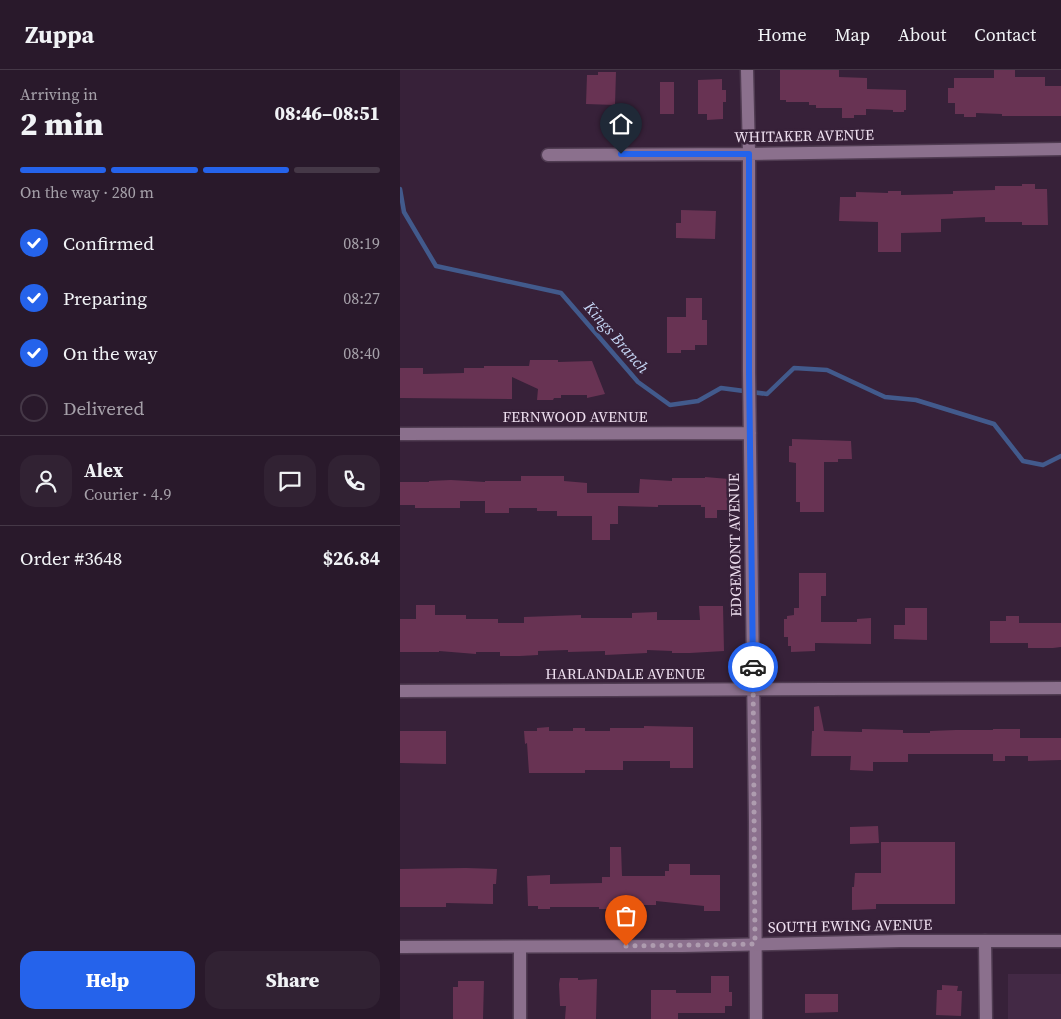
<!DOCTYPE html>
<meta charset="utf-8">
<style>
:root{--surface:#29192b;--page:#312233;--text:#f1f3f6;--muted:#a5a0a9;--line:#453847;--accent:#2563eb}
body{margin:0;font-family:"Source Serif 4",serif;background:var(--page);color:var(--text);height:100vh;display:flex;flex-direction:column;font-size:19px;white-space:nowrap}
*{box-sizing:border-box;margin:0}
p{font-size:16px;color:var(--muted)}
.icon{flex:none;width:28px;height:28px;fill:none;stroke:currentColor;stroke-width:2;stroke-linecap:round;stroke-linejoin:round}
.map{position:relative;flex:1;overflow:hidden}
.side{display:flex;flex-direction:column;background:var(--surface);width:400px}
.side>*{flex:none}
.pin{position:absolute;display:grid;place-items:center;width:42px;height:42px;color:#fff;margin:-51px -21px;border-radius:50% 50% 50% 0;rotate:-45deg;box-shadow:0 0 5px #0007}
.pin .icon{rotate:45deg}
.courier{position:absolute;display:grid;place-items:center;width:50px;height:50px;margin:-25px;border:4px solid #2563eb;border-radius:50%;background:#fff;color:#222;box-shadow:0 1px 6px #0007}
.head em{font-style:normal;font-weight:800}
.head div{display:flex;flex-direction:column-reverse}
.head{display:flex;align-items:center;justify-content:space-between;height:85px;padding:0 20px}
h1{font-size:32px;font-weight:800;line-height:38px}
.bar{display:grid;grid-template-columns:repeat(4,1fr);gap:8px 5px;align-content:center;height:60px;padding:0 20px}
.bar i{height:6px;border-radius:4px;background:var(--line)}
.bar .on{background:var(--accent)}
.bar p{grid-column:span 4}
.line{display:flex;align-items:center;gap:12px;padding:0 20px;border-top:1px solid var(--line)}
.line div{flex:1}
.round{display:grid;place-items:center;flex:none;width:52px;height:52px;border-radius:15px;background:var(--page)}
ol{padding:0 20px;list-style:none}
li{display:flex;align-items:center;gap:15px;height:55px}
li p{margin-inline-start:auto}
li .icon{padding:5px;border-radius:50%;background:var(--accent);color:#fff;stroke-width:4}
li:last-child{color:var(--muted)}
li i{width:28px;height:28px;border:2px solid var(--line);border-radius:50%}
.cta{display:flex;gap:10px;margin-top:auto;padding:10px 20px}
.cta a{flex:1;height:58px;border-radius:15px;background:var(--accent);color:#fff;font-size:20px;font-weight:800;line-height:58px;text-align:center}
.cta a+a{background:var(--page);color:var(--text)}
header{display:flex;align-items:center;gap:30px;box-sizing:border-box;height:70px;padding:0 25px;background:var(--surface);border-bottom:1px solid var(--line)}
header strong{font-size:24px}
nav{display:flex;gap:28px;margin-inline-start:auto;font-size:18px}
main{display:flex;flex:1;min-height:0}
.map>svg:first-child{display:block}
</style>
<header>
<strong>Zuppa</strong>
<nav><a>Home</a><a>Map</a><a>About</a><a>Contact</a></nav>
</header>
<main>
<section class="side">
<div class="head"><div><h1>2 min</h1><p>Arriving in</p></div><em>08:46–08:51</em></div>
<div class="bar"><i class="on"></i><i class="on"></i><i class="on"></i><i></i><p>On the way · 280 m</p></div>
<ol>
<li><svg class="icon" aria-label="check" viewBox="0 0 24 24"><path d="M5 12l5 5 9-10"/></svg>Confirmed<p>08:19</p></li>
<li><svg class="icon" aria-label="check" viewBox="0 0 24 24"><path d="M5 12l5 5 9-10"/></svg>Preparing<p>08:27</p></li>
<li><svg class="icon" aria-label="check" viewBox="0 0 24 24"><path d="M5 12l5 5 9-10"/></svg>On the way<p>08:40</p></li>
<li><i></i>Delivered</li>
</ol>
<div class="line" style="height:90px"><a class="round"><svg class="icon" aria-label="person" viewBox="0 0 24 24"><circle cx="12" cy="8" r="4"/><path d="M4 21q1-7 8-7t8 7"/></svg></a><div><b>Alex</b><p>Courier · 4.9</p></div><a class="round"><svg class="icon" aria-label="chat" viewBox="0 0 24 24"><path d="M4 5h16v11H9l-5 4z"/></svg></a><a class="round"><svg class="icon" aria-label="phone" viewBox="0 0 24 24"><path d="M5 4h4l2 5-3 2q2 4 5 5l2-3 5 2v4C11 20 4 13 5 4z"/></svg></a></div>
<div class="line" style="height:65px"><div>Order #3648</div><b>$26.84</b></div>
<div class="cta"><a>Help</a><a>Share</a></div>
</section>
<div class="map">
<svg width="661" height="949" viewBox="0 0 661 949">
<rect width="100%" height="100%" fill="#372139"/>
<path fill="#432945" d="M 608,904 L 661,904 L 661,949 L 608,949 Z"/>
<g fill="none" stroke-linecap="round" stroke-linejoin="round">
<path stroke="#425a8c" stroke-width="4.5" d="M 0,119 L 4,142 L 36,196 L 161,223 L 238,312 L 270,335 L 298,331 L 321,318 L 367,324 L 394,298 L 427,300 L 485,327 L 516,330 L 594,354 L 623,391 L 643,395 L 661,386"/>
</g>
<path fill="#683353" d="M 380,0 L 439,0 L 439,7 L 467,8 L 467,19 L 506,20 L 506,40 L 504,40 L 504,42 L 493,42 L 493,40 L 466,39 L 466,45 L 454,45 L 454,48 L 442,48 L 442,38 L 416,38 L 416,35 L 409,35 L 409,32 L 386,32 L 386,30 L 380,30 Z
M 594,0 L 615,0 L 615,7 L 645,7 L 645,16 L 661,16 L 661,46 L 602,46 L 602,44 L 576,43 L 576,47 L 564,47 L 564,44 L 555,44 L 555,33 L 548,33 L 548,18 L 554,18 L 554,8 L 594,8 Z
M 198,2 L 216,2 L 215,35 L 186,34 L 187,5 L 198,5 Z
M 322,9 L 322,20 L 326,20 L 326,32 L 323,32 L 323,49 L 307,50 L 307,44 L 298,44 L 298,10 Z
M 260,12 L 274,12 L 274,44 L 260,44 Z
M 622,114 L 635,114 L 635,119 L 647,119 L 648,155 L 622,155 L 622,152 L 585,152 L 585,147 L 541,149 L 541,162 L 501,163 L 501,182 L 478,182 L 478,152 L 439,151 L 440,127 L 456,127 L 456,122 L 488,123 L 488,121 L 501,121 L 501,125 L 553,124 L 553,121 L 595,120 L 595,116 L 622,116 Z
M 281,140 L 316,141 L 315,169 L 276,168 L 276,153 L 281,153 Z
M 286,228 L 302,228 L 302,250 L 307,250 L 307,275 L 295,275 L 295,280 L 281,280 L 281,283 L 267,283 L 267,247 L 286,247 Z
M 130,290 L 158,290 L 158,292 L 192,291 L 205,324 L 187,328 L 187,325 L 161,325 L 161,328 L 154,328 L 153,330 L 137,330 L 138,319 L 112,307 L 112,329 L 0,328 L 0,298 L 23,298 L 23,304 L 64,303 L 64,298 L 84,298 L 84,296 L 129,296 Z
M 392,369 L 451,371 L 452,389 L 438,389 L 438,392 L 424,392 L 424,442 L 400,442 L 400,432 L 396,432 L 396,393 L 389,392 L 389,376 L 392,376 Z
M 121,406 L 164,406 L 164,411 L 187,413 L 187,423 L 239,423 L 240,409 L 272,411 L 272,408 L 305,408 L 305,407 L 329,409 L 328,440 L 317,440 L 317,448 L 305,448 L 305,437 L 301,437 L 301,435 L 258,435 L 258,437 L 218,436 L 218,454 L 210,454 L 210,470 L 192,470 L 192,446 L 157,446 L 157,441 L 137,441 L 137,438 L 109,438 L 109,443 L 85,443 L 85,431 L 60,431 L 60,438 L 15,438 L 15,435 L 0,435 L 0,412 L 29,412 L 29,411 L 51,410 L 85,412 L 85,411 L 121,411 Z
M 399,503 L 426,503 L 426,526 L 421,526 L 421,552 L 457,552 L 457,549 L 471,548 L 471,574 L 415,573 L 415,581 L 391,582 L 391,576 L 388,576 L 388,567 L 384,567 L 384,549 L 387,549 L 387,546 L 394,545 L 394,538 L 399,538 Z
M 16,535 L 35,535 L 35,545 L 66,545 L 66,549 L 98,549 L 98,553 L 124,553 L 124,547 L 181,545 L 181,548 L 232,548 L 232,543 L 257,542 L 257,550 L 300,550 L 299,536 L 323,536 L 324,581 L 290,583 L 272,583 L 272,581 L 247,580 L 247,583 L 205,585 L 205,581 L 168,582 L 168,580 L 138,581 L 138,585 L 120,586 L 100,586 L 100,582 L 76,582 L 76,584 L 39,581 L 39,582 L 0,582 L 0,549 L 16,549 Z
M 505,538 L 527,538 L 527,570 L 494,569 L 494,555 L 505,555 Z
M 606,546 L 619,546 L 619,553 L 661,553 L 661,577 L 653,578 L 628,578 L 628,573 L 590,573 L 590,551 L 606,551 Z
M 419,636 L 424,661 L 462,662 L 462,659 L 503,660 L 503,663 L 530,663 L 530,661 L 556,660 L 593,660 L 593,659 L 620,659 L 620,668 L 661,668 L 661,690 L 628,691 L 628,686 L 605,686 L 605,691 L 593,691 L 593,684 L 508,684 L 508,692 L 473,692 L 473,701 L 450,700 L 451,686 L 411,686 L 412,661 L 414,661 L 414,637 Z
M 244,656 L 293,657 L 293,698 L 270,698 L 270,691 L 223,691 L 223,700 L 185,700 L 185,703 L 129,703 L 127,673 L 125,674 L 124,661 L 137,661 L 137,658 L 149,657 L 149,661 L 173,661 L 173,658 L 185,658 L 185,661 L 210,661 L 210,658 L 244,658 Z
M 0,661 L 46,661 L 46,694 L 0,693 Z
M 478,756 L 479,773 L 450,774 L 450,757 Z
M 481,772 L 555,772 L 555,834 L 476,834 L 476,839 L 452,840 L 452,817 L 454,817 L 455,803 L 481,803 Z
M 210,777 L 221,777 L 222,806 L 265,806 L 265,801 L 269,801 L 269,794 L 290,794 L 290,805 L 320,805 L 320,841 L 304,841 L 304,836 L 256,831 L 256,835 L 216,835 L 216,839 L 199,839 L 199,837 L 150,837 L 150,839 L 138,839 L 138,836 L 128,836 L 127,806 L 150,805 L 150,814 L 202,813 L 202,807 L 210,807 Z
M 66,798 L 97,799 L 96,814 L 93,814 L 93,834 L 46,833 L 46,837 L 0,837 L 0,799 Z
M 311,906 L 329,906 L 329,922 L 332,922 L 332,936 L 325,936 L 325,943 L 278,943 L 278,949 L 251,949 L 251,920 L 276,920 L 276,923 L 311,923 Z
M 160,908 L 178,908 L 178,910 L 197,909 L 196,949 L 165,949 L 166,936 L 160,936 L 159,914 Z
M 58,911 L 84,911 L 83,949 L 53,949 L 53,917 L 58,917 Z
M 542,915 L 558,916 L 557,921 L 562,921 L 561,946 L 536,945 L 537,920 L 542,920 Z
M 405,924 L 438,924 L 438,942 L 405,943 Z"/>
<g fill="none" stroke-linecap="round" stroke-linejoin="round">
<defs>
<path id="minor" d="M 347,0 L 349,84 L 349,302 L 355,752 L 356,949
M 148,85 L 349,84 L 661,79
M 0,364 L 350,363
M 0,621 L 661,618
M 585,871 L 586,949
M 120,877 L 120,949"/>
<path id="tertiary" d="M 0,877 L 283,876 L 500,871 L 661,871"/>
</defs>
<use href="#minor" stroke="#503c52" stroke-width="15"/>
<use href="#tertiary" stroke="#503c52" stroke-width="15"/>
<use href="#minor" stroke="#8b708d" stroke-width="12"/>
<use href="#tertiary" stroke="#8b708d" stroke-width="12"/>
</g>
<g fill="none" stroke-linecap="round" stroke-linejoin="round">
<path stroke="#ae9caf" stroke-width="5" stroke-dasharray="0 9" d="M 226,876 L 355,874 L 353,597"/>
<path stroke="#2563eb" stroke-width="6" d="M 221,84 L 349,84 L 349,302 L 353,597"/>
</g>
<g text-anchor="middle" stroke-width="5" stroke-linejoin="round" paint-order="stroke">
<g font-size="15" fill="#eedfef" stroke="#372139">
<text transform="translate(404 66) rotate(-1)" y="5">WHITAKER AVENUE</text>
<text x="175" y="352">FERNWOOD AVENUE</text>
<text transform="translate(335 475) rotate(-91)" y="5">EDGEMONT AVENUE</text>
<text x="225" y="609">HARLANDALE AVENUE</text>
<text transform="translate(450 856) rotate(-1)" y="5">SOUTH EWING AVENUE</text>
</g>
<g font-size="16" font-style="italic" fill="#c4d4f3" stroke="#372139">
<text transform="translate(217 267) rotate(49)" y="6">Kings Branch</text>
</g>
</g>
</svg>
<div class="pin" style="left:226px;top:876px;background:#ea580c"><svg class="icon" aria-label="bag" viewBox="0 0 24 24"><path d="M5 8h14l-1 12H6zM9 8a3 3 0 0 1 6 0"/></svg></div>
<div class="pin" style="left:221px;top:84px;background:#1f2937"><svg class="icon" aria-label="home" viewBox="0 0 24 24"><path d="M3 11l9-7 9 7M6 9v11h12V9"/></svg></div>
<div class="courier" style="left:353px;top:597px"><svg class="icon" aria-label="car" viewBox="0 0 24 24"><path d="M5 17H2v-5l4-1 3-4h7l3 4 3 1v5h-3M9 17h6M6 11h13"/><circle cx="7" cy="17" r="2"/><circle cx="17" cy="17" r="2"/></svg></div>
</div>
</main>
